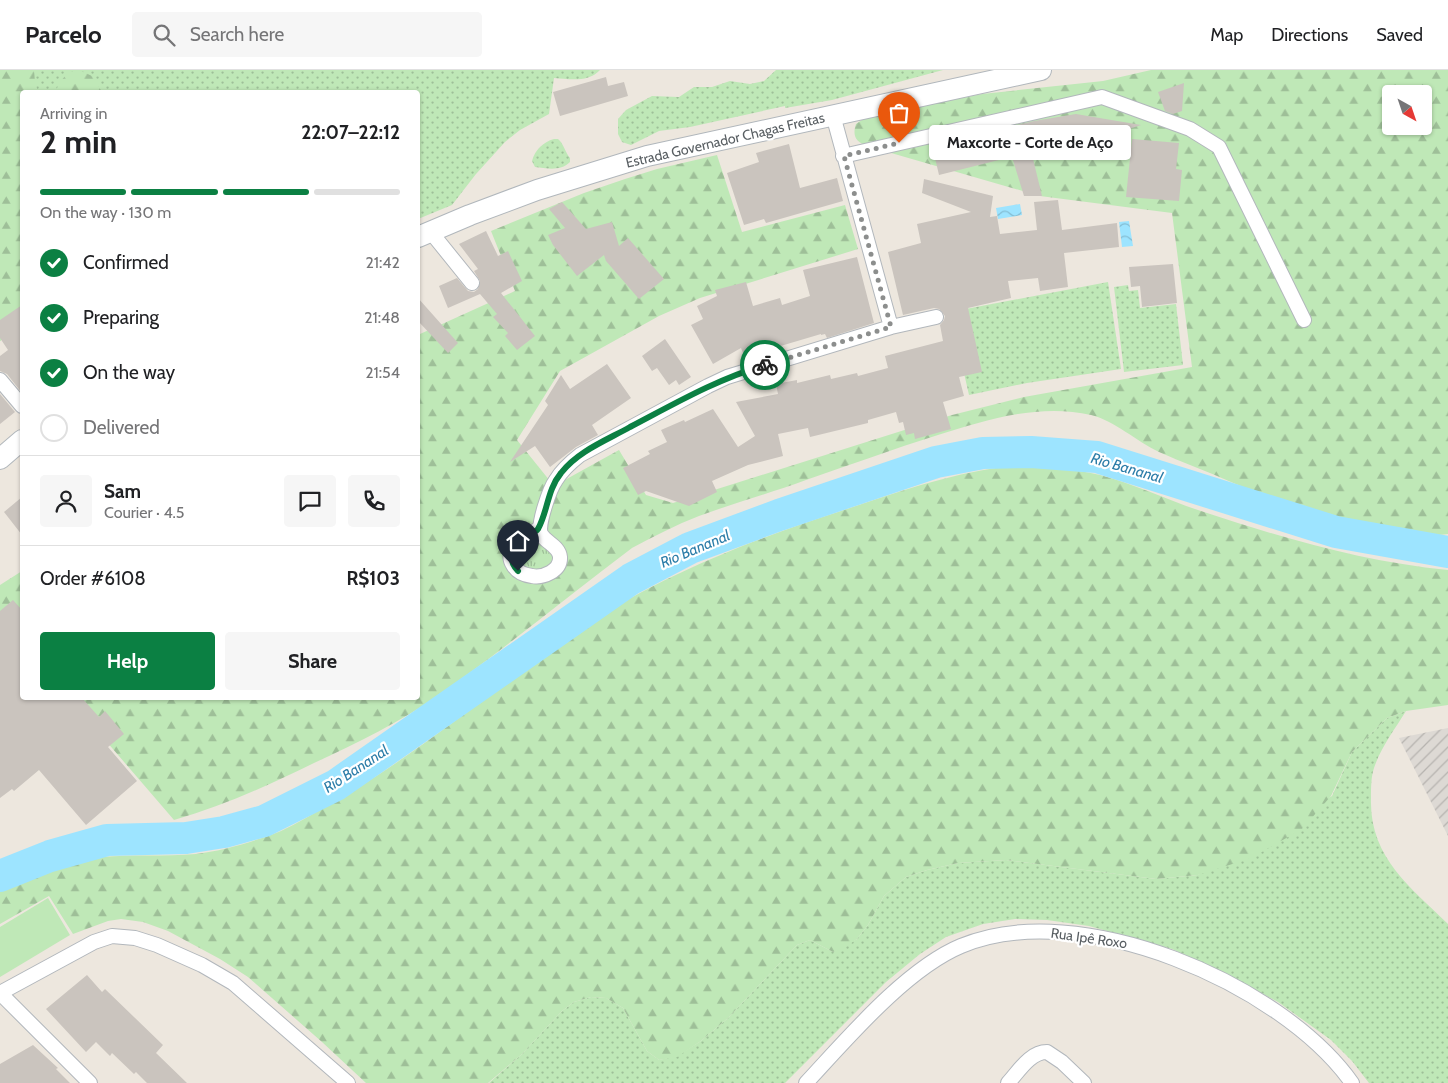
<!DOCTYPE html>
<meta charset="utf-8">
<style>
:root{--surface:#fff;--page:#f6f6f6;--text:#202124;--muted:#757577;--line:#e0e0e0;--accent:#0b8043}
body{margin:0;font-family:Cabin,sans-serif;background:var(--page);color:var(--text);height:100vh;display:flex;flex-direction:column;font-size:19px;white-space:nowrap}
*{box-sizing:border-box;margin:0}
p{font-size:16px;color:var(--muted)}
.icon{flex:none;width:28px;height:28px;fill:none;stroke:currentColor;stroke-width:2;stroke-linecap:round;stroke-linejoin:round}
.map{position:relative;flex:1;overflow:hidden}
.drawer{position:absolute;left:20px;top:20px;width:400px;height:610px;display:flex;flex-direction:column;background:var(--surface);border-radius:5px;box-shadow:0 1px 4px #0004}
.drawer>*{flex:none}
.needle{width:32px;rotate:140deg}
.controls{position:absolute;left:1382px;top:15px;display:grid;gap:10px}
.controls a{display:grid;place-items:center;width:50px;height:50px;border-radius:5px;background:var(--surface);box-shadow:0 1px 4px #0004;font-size:25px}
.pin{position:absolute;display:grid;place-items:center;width:42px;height:42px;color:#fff;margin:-51px -21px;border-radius:50% 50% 50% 0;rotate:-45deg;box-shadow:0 0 5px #0007}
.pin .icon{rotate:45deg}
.courier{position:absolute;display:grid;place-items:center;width:50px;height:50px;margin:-25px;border:4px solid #0b8043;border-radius:50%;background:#fff;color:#222;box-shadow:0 1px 6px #0007}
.bubble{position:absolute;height:35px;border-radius:5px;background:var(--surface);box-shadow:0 1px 4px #0004;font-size:16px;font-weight:700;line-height:35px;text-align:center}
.overview em{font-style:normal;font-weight:700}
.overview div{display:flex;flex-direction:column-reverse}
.overview{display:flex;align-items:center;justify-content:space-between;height:85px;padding:0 20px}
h1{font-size:32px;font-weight:700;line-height:38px}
.bar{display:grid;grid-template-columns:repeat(4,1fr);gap:8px 5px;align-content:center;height:60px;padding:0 20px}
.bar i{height:6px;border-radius:4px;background:var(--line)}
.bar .active{background:var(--accent)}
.bar p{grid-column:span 4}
.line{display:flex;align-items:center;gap:12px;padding:0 20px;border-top:1px solid var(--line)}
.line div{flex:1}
.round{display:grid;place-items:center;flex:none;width:52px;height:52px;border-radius:5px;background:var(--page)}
ol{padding:0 20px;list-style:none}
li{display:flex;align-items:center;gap:15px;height:55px}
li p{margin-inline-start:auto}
li .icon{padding:5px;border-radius:50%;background:var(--accent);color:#fff;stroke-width:4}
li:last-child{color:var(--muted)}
li i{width:28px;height:28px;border:2px solid var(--line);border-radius:50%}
.button{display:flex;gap:10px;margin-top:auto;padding:10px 20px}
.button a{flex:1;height:58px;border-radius:5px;background:var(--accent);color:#fff;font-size:20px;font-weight:700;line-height:58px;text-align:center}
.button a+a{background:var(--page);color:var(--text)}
header{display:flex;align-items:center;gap:30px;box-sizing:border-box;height:70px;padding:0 25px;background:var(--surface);border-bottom:1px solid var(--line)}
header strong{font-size:24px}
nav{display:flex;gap:28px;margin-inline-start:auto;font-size:18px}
.search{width:350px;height:45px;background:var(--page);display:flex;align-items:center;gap:12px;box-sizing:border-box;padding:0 18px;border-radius:5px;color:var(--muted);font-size:19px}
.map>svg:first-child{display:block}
</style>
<header>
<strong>Parcelo</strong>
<div class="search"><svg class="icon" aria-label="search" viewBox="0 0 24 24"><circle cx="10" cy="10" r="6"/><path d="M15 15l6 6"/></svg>Search here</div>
<nav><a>Map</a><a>Directions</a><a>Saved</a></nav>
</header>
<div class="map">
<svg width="1448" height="1013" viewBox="0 0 1448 1013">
<defs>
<pattern id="industrial-furrows" width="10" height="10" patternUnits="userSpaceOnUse" patternTransform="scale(1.25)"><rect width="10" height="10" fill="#ddd9d4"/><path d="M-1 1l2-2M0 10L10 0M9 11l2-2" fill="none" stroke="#b6b3af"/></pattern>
<pattern id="grass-dots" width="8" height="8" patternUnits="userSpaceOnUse" patternTransform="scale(1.25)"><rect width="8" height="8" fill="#bfe8b7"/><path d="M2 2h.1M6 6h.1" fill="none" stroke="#9ebf98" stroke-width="1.8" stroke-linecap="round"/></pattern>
<pattern id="forest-firs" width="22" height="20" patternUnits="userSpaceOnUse" patternTransform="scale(1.25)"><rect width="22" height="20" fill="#bfe8b7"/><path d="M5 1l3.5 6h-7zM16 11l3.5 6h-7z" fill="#9ebf98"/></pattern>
<pattern id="park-tufts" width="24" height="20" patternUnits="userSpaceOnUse" patternTransform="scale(1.25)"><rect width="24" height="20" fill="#bfe8b7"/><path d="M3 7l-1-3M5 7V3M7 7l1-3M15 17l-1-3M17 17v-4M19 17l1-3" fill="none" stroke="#9ebf98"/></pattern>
<pattern id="water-waves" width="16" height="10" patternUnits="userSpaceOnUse" patternTransform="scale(1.25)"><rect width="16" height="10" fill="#9de4ff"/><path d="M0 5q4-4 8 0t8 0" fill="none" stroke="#83bcd2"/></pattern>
</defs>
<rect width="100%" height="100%" fill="#ede7de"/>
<path fill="url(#industrial-furrows)" d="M 1448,658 L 1448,766 L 1399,668 Z"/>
<path fill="url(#grass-dots)" d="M 0,0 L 600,0 C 588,13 569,9 554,8 L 549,44 L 520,60 L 505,72 L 476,104 L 452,135 L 418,149 L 418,22 L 22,22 L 22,253 L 0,271 Z
M 776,0 L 943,0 L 832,30 L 785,38 L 785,36 L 690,57 L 659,61 L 631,75 L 622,72 L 618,64 L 618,49 L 626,40 L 652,26 L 679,27 L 694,17 L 712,17 L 730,11 L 750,14 L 764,11 Z
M 554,69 L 558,69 C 564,74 565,82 570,88 L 570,92 C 560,102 546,98 535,97 L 532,91 C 535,80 543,72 554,69 Z
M 1108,212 L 1121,299 L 1027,313 L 969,325 L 950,242 Z
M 1128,215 L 1129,221 L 1138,220 L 1140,238 L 1176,234 L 1183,295 L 1124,302 L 1114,217 Z
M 1406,641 C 1395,659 1381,677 1374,698 C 1371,707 1371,718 1371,728 C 1369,787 1410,817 1448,854 L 1448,1013 L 1369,1013 L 1352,991 L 1331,970 L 1278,932 L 1214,898 L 1172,879 L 1089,856 L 1047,850 L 1015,849 L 983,854 L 946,867 L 920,884 L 886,912 L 785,1013 L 489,1013 L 522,984 L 562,941 L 574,932 L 591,927 L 606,928 L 623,938 L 647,981 L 659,990 L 677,986 L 701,971 L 728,948 L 797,875 L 810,870 L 833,882 L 857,869 L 868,855 L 884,826 L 906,807 L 927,800 L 958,793 L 1006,790 L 1156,809 L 1198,805 L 1332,726 L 1352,682 L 1387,648 Z"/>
<path fill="url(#forest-firs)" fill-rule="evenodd" d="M 0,0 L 34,0 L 35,12 L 38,22 L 22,22 L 22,253 L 0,271 Z
M 79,0 L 92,6 L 102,22 L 56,22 C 58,12 68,0 79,0 Z
M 1151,0 L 1448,0 L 1448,464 C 1372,473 1300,441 1231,412 C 1207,401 1183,393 1159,382 C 1136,371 1115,351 1091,345 C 1039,333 986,350 938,365 C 893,379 850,395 806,410 C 771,423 734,433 699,446 C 676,455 654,466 632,478 C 568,526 506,578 440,624 C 401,652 357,673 314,693 C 269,715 223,736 174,750 L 69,628 L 418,628 L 418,259 L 420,264 L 515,221 L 491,161 L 584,123 L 625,109 L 657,99 L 717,85 L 742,162 L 845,135 L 858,179 L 700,228 L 659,246 L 560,301 L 517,370 L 554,416 L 619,380 L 646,425 L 673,433 L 952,345 L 1024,327 L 1192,297 L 1172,143 L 1040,126 L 867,76 C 856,72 852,66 856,54 L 866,47 L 982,24 L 1103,11 ZM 1391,24 L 1424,24 L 1424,56 L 1391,56 Z
M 1001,397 C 1034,397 1067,397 1100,405 C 1135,414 1169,431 1204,442 C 1283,468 1364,492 1448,500 L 1448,635 L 1406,641 L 1387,648 L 1352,682 L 1331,726 L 1302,759 L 1251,788 L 1198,805 L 1156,809 L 1006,790 L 958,793 L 927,800 L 906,807 L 884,826 L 868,855 L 857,869 L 844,878 L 833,882 L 810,870 L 797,875 L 728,948 L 701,971 L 677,987 L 659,990 L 647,981 L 623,938 L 606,928 L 591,927 L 574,932 L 562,941 L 522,984 L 488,1013 L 366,1013 L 322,972 L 248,907 L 220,889 L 168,861 L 143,852 L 121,849 L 108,851 L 73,864 L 49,826 L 0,854 L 0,814 C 31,800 68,790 102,787 C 133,784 164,787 196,784 C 222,781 256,771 281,761 C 298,753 314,743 330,734 C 416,686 490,622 570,566 C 653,508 746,472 841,441 C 894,423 946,405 1001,397 Z
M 22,501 L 22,573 L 0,546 L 0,515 Z"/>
<path fill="url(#park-tufts)" d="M 534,469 C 542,474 550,480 552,490 C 543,510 504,495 521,477 C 525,473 527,470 534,469 Z"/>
<path fill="#bfe8b7" d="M 48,828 L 70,865 L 0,907 L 0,857 Z"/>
<path fill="url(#water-waves)" d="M 1020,134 L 1022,145 L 998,149 L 996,138 Z
M 1129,151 L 1133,176 L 1122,177 L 1119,152 Z"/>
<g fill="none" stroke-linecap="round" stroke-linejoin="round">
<path stroke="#9de4ff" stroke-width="32" d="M 0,806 L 50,786 L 107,770 L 186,768 L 224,762 L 264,751 L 336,715 L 631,509 L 690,478 L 779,445 L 936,392 L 983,383 L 1031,382 L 1097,387 L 1336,462 L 1448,482"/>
</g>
<path fill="#cac4be" d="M 606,7 L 608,16 L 624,12 L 628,26 L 560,46 L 553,22 Z
M 1184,13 L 1182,41 L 1173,44 L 1165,41 L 1158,22 Z
M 1076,44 L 1141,55 L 1102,68 L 1100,81 L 1082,78 L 1085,58 L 1028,68 L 1042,126 L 1024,126 L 1004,61 L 999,90 L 939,105 L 932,75 L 1034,51 Z
M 1132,69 L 1179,73 L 1176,99 L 1182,100 L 1179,131 L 1126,127 Z
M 789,74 L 800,118 L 837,108 L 843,131 L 766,153 L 764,149 L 744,155 L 727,103 L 759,92 L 756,83 Z
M 924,109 L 993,126 L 990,147 L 997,146 L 1000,164 L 1037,160 L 1034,132 L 1058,130 L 1062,160 L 1117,153 L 1119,177 L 1064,183 L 1068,217 L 1040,221 L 1038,208 L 1008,211 L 1011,228 L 968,238 L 982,302 L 959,307 L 964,326 L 943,332 L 951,359 L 915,369 L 914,363 L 906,365 L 903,352 L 899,353 L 896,342 L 868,350 L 868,353 L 810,367 L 808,358 L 778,364 L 783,386 L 748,395 L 712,411 L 717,422 L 689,436 L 646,421 L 638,425 L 623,398 L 650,384 L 648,381 L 667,372 L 661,360 L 684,350 L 685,352 L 713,339 L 738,377 L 755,366 L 736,332 L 778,324 L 776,314 L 797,310 L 797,313 L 830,305 L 831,309 L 857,303 L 858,306 L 888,298 L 885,286 L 943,271 L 940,255 L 944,250 L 945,246 L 939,239 L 934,238 L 903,245 L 888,182 L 921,173 L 917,154 L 971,142 L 922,123 Z
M 562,132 L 586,159 L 612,152 L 619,176 L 628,168 L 664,209 L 639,229 L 606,191 L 604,185 L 577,206 L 553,175 L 548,165 L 565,158 L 549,139 Z
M 486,161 L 498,186 L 508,181 L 522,211 L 501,223 L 535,266 L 517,280 L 505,266 L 508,263 L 493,247 L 497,244 L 480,224 L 448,238 L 439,216 L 457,208 L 468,221 L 474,222 L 478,219 L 480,211 L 474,201 L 478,199 L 459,174 Z
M 857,187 L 874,253 L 827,268 L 825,264 L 821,265 L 821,264 L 767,280 L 768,283 L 746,290 L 741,278 L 713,294 L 691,255 L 703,249 L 697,236 L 717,226 L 715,220 L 746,212 L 753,236 L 780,228 L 782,235 L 810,226 L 803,200 Z
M 1173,194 L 1177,233 L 1142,237 L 1140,216 L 1131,217 L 1129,197 Z
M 418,228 L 458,273 L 448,283 L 418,251 Z
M 22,235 L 22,323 L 7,304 L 0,301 L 0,286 L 8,280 L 0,268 L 0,250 Z
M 665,269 L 691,307 L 679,315 L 676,310 L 669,315 L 657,298 L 652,301 L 642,286 Z
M 607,294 L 631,328 L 592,355 L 598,365 L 576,377 L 550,397 L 535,376 L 510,392 L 548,335 L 545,331 L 561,305 L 570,319 Z
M 0,324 L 15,342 L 0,354 Z
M 22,427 L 22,465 L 4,442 Z
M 13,530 L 22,540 L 22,628 L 82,628 L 99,647 L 105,641 L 124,664 L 108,677 L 137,711 L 86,755 L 39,700 L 14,721 L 12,719 L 0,728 L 0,541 Z
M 87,905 L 102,922 L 105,919 L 163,975 L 156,983 L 187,1013 L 147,1013 L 136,1002 L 134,1004 L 112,983 L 110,986 L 96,972 L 86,982 L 46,939 Z
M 33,975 L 58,998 L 56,999 L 70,1013 L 0,1013 L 0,994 Z"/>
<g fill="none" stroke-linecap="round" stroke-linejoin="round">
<defs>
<path id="minor" d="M 833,45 L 891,257
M 843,86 L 1102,27 L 1190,59 L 1219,77 L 1304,250
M 430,161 L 472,213
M 0,310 L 22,336
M 540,457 C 535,463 530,462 524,466 C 515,472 506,484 513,495 C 517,502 524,505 532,506 C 543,508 561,501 560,487 C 559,476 546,473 541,464 C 537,455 550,418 556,410 C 562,400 571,392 580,385 L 708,316 L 727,307 L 891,257 L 936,247
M 0,923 L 94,872 L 112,866 L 135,868 L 157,875 L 202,895 L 233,913 L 348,1013
M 0,923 L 90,1013
M 806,1013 C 847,969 906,899 961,876 C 1079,826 1282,914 1352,1013
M 1008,1013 C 1019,1001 1030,982 1047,982 L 1062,992 L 1084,1013"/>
<path id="secondary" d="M 418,167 L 470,145 L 537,120 L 647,86 L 1041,0
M 0,389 L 22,370"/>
</defs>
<use href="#minor" stroke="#b2b7bc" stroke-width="16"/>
<use href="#secondary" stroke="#b1b7bc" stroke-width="22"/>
<use href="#minor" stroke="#fff" stroke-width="14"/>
<use href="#secondary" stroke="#fff" stroke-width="20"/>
</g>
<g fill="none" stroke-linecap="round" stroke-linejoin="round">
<path stroke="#8c8e8d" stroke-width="5" stroke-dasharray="0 9" d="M 765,295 L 891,257 L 844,86 L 899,73"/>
<path stroke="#0b8043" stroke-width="6" d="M 518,501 C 506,488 511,471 527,464 C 532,462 535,463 538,459 C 548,441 547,420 561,403 C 578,381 607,370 630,357 C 674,334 717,309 765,295"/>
</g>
<g text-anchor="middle" stroke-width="4.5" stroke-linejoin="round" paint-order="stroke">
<g font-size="14" fill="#585e62" stroke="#fff">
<text transform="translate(725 70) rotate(-13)" y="5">Estrada Governador Chagas Freitas</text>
<text transform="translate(1089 868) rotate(8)" y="5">Rua Ipê Roxo</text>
</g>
<g font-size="15" font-style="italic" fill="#2c7da8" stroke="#fff">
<text transform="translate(1127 398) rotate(16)" y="5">Rio Bananal</text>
<text transform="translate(695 479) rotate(-23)" y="5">Rio Bananal</text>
<text transform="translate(356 699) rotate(-33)" y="5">Rio Bananal</text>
</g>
</g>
</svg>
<div class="controls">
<a><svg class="needle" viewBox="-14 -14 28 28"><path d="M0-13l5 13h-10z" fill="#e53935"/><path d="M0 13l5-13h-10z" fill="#757577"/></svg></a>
</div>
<div class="pin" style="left:899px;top:73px;background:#ea580c"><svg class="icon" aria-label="bag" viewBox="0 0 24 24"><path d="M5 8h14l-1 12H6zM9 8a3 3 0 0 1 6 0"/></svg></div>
<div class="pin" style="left:518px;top:501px;background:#1f2937"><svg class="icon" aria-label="home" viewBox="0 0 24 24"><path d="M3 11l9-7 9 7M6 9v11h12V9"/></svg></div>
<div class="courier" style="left:765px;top:295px"><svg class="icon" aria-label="bike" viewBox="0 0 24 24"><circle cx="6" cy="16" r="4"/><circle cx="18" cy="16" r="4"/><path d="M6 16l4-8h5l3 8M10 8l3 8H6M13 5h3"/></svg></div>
<div class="bubble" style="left:929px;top:55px;width:202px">Maxcorte - Corte de Aço</div>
<section class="drawer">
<div class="overview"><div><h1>2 min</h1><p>Arriving in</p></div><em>22:07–22:12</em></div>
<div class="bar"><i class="active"></i><i class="active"></i><i class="active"></i><i></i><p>On the way · 130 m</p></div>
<ol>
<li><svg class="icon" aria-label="check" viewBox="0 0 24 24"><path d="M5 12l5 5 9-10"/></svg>Confirmed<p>21:42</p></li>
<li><svg class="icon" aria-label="check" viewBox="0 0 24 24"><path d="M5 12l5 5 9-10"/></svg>Preparing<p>21:48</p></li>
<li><svg class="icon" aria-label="check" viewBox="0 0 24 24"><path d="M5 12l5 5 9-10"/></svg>On the way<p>21:54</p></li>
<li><i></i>Delivered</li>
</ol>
<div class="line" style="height:90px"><a class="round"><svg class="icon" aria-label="person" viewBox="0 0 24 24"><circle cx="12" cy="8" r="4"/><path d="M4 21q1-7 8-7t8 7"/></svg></a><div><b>Sam</b><p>Courier · 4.5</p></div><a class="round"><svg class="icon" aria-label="chat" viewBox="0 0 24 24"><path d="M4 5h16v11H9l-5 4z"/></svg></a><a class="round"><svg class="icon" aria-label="phone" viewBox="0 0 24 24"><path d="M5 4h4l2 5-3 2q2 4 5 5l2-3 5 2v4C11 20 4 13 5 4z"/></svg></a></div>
<div class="line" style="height:65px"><div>Order #6108</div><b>R$103</b></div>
<div class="button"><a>Help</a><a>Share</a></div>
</section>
</div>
